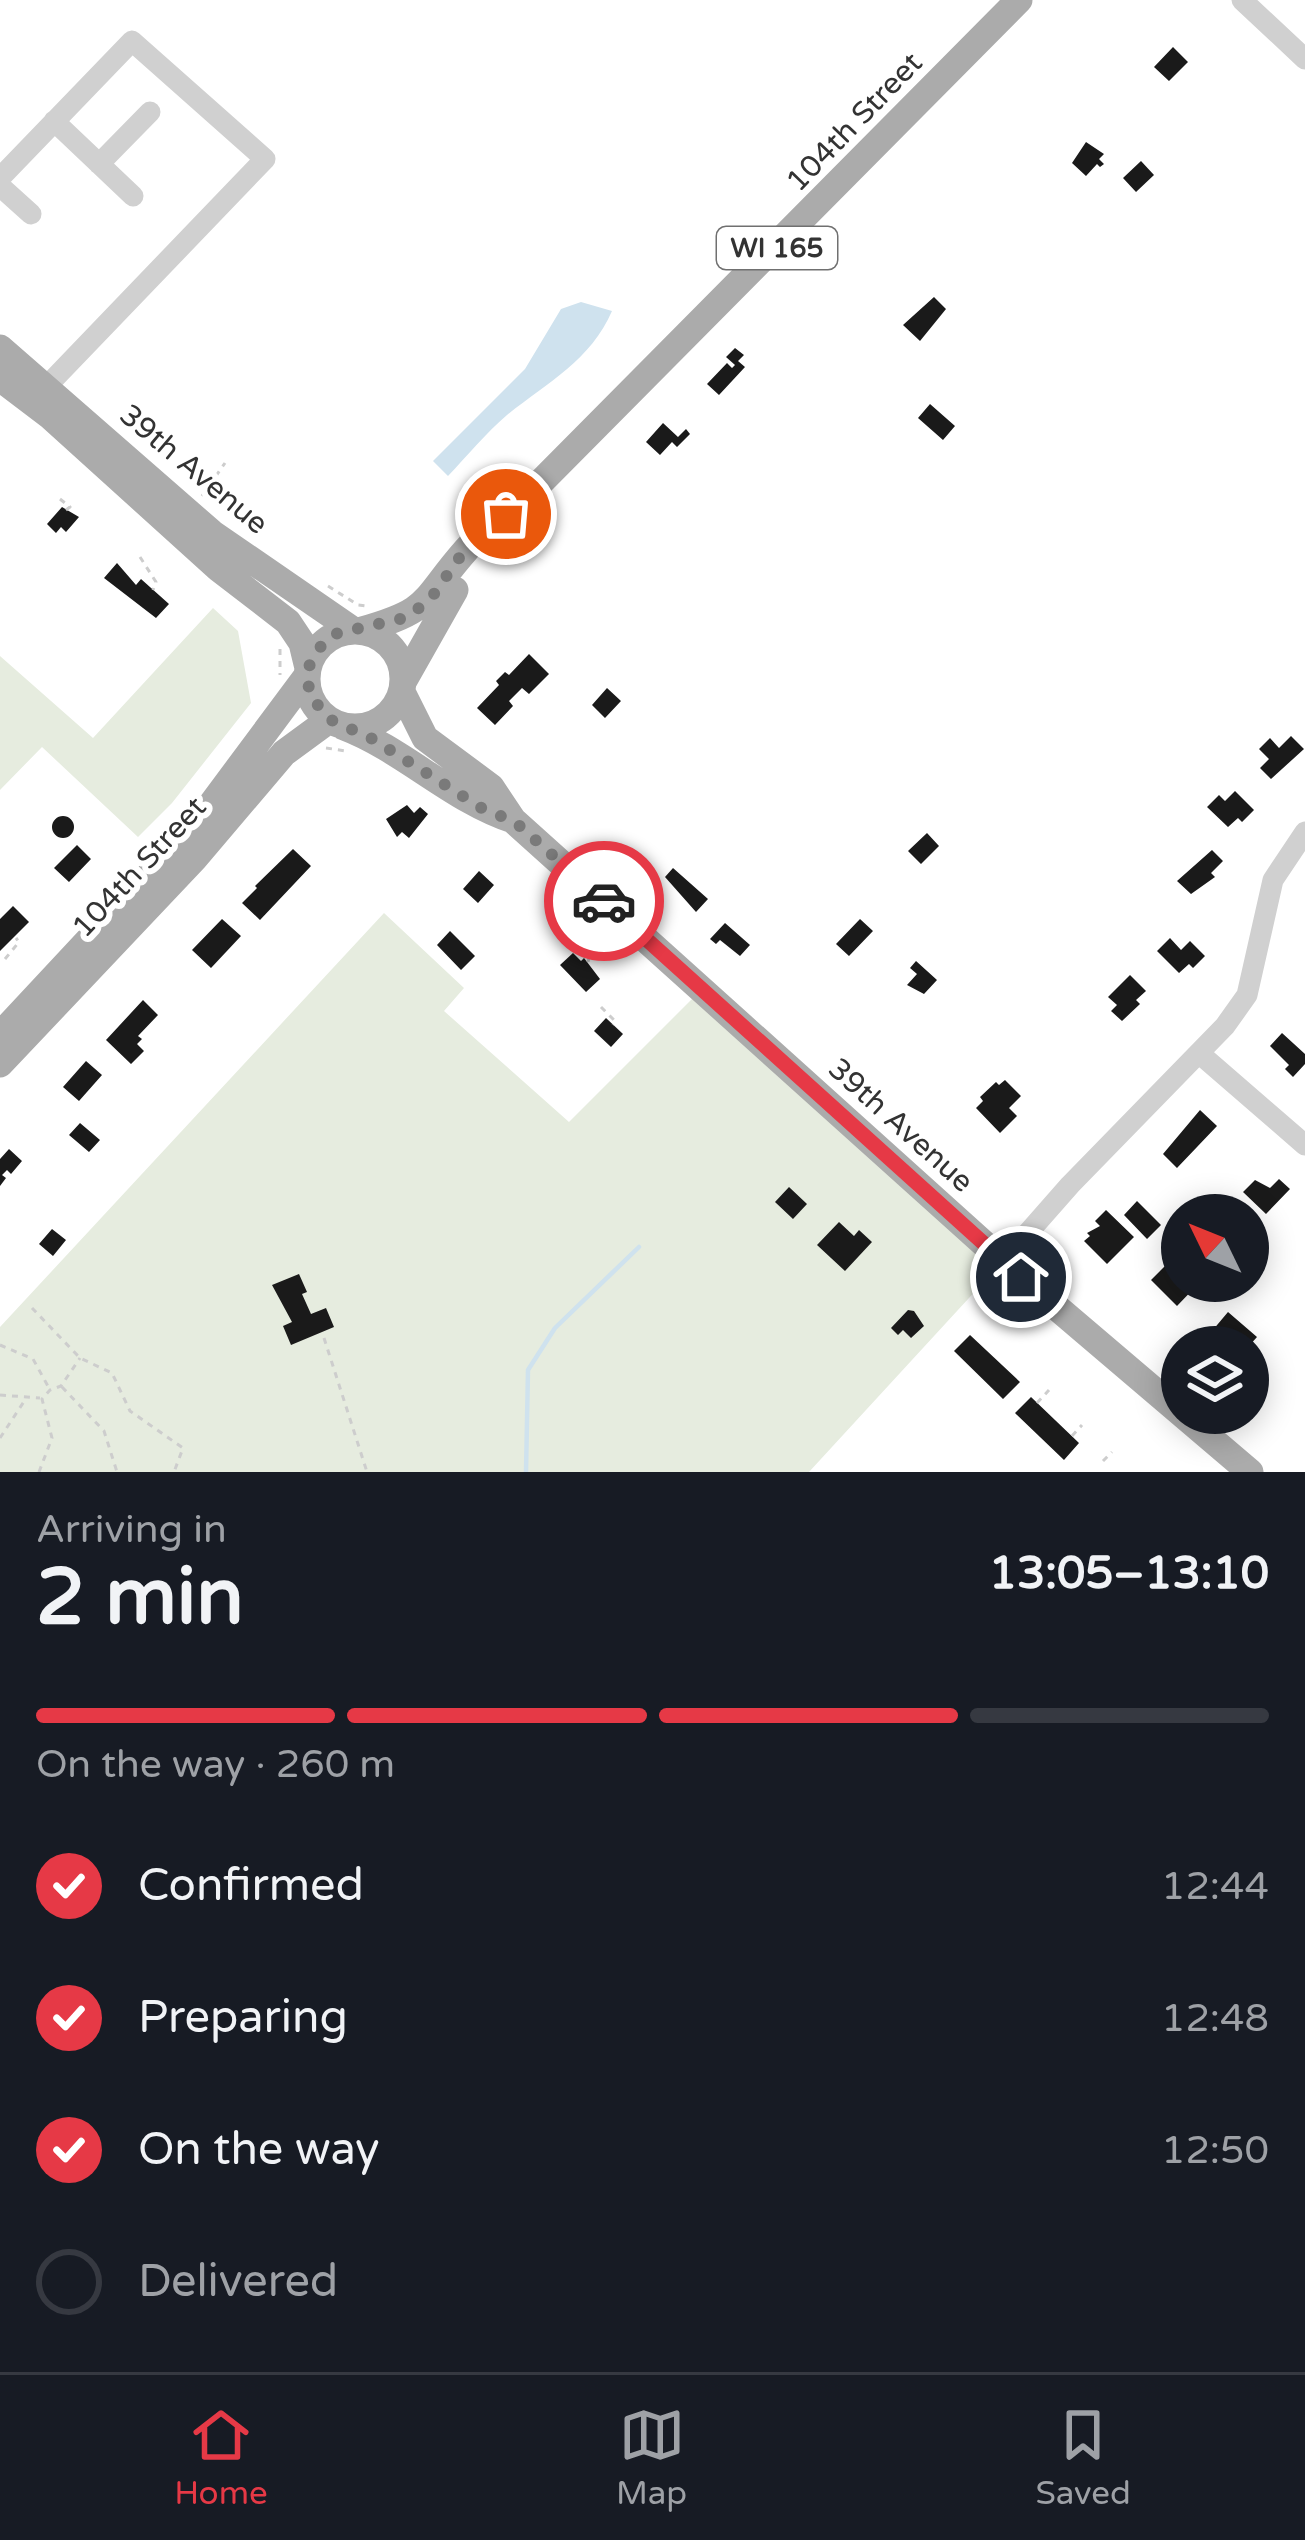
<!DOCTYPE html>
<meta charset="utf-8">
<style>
:root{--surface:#171b24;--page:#20242c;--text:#f1f3f6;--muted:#9ea1a6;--line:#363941;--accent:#e63946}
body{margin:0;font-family:"Varela Round",sans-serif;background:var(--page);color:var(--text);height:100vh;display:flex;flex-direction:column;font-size:45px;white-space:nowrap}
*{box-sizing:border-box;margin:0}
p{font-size:39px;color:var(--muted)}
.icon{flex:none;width:66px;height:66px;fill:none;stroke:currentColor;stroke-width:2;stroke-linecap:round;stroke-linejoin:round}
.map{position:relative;height:1472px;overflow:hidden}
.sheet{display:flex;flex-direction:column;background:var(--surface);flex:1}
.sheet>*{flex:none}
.needle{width:78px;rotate:313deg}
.fabs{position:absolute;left:1161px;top:1194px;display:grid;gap:24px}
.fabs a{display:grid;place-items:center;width:108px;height:108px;border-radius:50%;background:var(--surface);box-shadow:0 6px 30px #0003;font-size:60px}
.pin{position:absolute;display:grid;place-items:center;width:102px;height:102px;color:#fff;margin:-51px;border:6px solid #fff;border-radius:50%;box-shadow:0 3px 12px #0007}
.courier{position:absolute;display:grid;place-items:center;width:120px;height:120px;margin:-60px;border:9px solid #e63946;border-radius:50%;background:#fff;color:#222;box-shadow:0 3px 15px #0007}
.head em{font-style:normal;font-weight:700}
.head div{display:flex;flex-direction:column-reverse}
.head{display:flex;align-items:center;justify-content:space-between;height:204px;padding:0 36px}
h1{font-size:78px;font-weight:700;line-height:90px}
.bar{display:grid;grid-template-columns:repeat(4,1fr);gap:18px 12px;align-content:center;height:144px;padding:0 36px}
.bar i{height:15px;border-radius:9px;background:var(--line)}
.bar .on{background:var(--accent)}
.bar p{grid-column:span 4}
ol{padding:0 36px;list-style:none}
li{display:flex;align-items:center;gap:36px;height:132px}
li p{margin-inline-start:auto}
li .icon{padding:12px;border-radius:50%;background:var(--accent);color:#fff;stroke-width:4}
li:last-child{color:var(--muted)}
li i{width:66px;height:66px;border:6px solid var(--line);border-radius:50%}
.tab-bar{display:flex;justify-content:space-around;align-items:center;height:168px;border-top:3px solid var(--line);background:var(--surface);font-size:33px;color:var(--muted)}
.tab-bar a{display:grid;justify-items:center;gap:6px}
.tab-bar .on{color:var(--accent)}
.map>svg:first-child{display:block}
</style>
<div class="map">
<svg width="1305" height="1472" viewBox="0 0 1305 1472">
<rect width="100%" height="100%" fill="#fff"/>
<path fill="#e6ecdf" d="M 213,608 L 238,631 L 251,703 L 172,803 L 138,837 L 42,747 L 0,790 L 0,656 L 93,738 Z
M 384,913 L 464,988 L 444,1011 L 569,1122 L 693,998 L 1003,1261 L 809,1472 L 0,1472 L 0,1327 Z"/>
<path fill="#cfe2ee" d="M 581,302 L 612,311 C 591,360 547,383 507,415 C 486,433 467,456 448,476 L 433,461 L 525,369 L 561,309 Z"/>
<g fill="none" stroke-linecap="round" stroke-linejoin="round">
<path stroke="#cfe2ee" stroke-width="4.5" d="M 526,1472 L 528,1370 L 555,1328 L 639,1247"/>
</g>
<path fill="#1a1a1a" d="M 1173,47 L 1188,62 L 1169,81 L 1154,67 Z
M 1086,142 L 1104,154 L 1099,159 L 1104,164 L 1100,167 L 1097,164 L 1086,176 L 1072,163 Z
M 1141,161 L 1154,175 L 1136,192 L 1123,178 Z
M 934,297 L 946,309 L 920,341 L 903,325 Z
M 735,348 L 744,355 L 738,361 L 745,367 L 719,395 L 707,384 L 727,363 L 732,368 L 735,365 L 726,357 Z
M 930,404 L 955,426 L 943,440 L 918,418 Z
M 663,423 L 678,437 L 686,429 L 690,434 L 677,447 L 672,442 L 660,455 L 646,442 Z
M 62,507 L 79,517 L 66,532 L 61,527 L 56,533 L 47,524 Z
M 117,563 L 136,585 L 141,579 L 169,604 L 156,618 L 104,578 Z
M 529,654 L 549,674 L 529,694 L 522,688 L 509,701 L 513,706 L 495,725 L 477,708 L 499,685 L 496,681 L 505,672 L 509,675 Z
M 607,688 L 621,701 L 605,718 L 592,705 Z
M 1291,736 L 1304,749 L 1271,779 L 1260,768 L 1269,759 L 1259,749 L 1270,738 L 1279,748 Z
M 1235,791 L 1254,810 L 1242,822 L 1238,818 L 1228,827 L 1207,807 L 1219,795 L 1225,801 Z
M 407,805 L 414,813 L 420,807 L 428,814 L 409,838 L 402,832 L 397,837 L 386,819 Z
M52 827a11 11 0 1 1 22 0a11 11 0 1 1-22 0Z
M 927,833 L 939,846 L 921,864 L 908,851 Z
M 77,845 L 91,859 L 69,882 L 54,868 Z
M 293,849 L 311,866 L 260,920 L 242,903 L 257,888 L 255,886 Z
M 1212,850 L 1223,861 L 1211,873 L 1215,877 L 1191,894 L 1177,881 Z
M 673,868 L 708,899 L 696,912 L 665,877 Z
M 479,871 L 494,885 L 478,903 L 463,889 Z
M 13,906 L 29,922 L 0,951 L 0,919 Z
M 222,919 L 241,936 L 211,968 L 192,950 Z
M 860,919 L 873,931 L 849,956 L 836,944 Z
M 725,923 L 750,945 L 740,956 L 720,940 L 716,944 L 710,939 Z
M 450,931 L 475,956 L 461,970 L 437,945 Z
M 1170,938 L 1181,950 L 1190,941 L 1205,956 L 1193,968 L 1189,964 L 1179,973 L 1157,951 Z
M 573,953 L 581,961 L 584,958 L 600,979 L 586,992 L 560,965 Z
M 916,961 L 937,980 L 924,994 L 907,985 L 917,974 L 910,968 Z
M 1130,975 L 1146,991 L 1136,1000 L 1140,1004 L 1122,1021 L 1111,1011 L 1117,1005 L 1108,997 Z
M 143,1000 L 158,1015 L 138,1036 L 142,1039 L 137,1044 L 144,1051 L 131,1064 L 106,1040 Z
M 606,1018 L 623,1034 L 611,1047 L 594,1031 Z
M 1282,1033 L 1305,1054 L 1305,1064 L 1293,1077 L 1285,1069 L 1289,1065 L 1270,1046 Z
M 86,1061 L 102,1075 L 79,1101 L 63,1087 Z
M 1005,1080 L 1021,1096 L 1009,1108 L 1017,1116 L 1000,1133 L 976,1108 L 983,1101 L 980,1097 L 996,1082 L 999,1085 Z
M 1200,1110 L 1217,1126 L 1177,1168 L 1163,1154 Z
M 80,1123 L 100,1140 L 89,1152 L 69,1135 Z
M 9,1149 L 22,1161 L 11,1174 L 7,1170 L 2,1175 L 6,1178 L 0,1186 L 0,1159 Z
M 1279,1179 L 1290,1189 L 1266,1214 L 1243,1192 L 1255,1180 L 1270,1188 Z
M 789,1187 L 807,1204 L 793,1219 L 775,1202 Z
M 1137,1201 L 1161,1225 L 1147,1239 L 1124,1215 Z
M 1106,1210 L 1134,1237 L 1107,1264 L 1084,1241 L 1090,1236 L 1087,1233 L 1100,1226 L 1095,1221 Z
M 839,1222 L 854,1236 L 859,1230 L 872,1242 L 845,1271 L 817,1245 Z
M 52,1229 L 66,1240 L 53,1256 L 39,1244 Z
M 1176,1255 L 1182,1261 L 1182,1281 L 1201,1281 L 1177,1306 L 1151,1280 Z
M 299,1274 L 307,1292 L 302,1294 L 311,1314 L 326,1308 L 334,1327 L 291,1345 L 283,1326 L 292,1322 L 272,1285 Z
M 908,1310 L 914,1311 L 924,1326 L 911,1338 L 903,1330 L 898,1335 L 891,1328 Z
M 1228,1312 L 1257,1337 L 1248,1347 L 1237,1347 L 1225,1339 L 1218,1347 L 1207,1337 Z
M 970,1335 L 1020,1382 L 1003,1399 L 954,1351 Z
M 1031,1397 L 1079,1443 L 1064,1460 L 1015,1413 Z"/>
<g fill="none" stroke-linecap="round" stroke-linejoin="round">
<path stroke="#cdcdcd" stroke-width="3" stroke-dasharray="6 6" stroke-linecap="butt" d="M 202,496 L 225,463
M 60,499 L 70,507 L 66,510
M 140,557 L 156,582 L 153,590
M 328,586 L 358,605 L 367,606
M 280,649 L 280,675
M 326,748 L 346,751
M 5,959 L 19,942 L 16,938
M 588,962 L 592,945
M 601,1007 L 615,1021 L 613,1025
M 32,1308 L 80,1358 L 112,1373 L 130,1411 L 183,1448 L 174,1472
M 324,1338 L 367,1472
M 0,1345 L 33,1359 L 49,1388
M 62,1387 L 104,1431 L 117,1472
M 0,1395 L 40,1398
M 1037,1403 L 1049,1390
M 1072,1436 L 1082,1425
M 0,1438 L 27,1397
M 1103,1461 L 1112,1452
M 39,1472 L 52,1438 L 42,1399 L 50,1390 L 61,1386 L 80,1358"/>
<path stroke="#d0d0d0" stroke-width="21" d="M 1242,0 L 1305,59
M 54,121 L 133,196
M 99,164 L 150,112
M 0,178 L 132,41 L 265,159 L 46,387
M 0,186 L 31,214
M 1200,1054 L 1305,1145
M 1003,1261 L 1070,1185 L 1225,1026 L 1247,995 L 1273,880 L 1305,832"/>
<path stroke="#ababab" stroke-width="27" d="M 0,348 L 212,533 L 353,630
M 0,378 L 50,416 L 218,568 L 288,622 L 302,643 L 308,668
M 362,630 C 433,610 421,601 466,550 C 485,528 509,511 531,492 L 1019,0
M307 679a48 48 0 1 1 96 0a48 48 0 1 1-96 0Z
M 403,682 L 455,590
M 402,692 L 425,738 L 491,787 L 513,820 L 1021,1277 L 1250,1472
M 344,727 C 404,750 452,800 513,820
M 0,1035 L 196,825 L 306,677
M 0,1064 L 194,859 L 284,753 L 329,720"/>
</g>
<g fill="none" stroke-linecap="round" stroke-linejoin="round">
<path stroke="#7a7a7a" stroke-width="12" stroke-dasharray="0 21.6" d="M 506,514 L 462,554 L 429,601 L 404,618 L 338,633 L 324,641 L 308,668 L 309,694 L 329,719 L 371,738 L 488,812 L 513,820 L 604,901"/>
<path stroke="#e63946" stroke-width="15" d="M 604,901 L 1021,1277"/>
</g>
<g text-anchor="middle" stroke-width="12" stroke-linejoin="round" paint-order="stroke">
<rect fill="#fff" stroke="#707070" stroke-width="3" x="717" y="227" width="120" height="42" rx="9"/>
<g font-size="27" font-weight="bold" fill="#333">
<text x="777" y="257">WI 165</text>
</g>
<g font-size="30" fill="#333" stroke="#fff">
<text transform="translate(854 122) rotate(-46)" y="10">104th Street</text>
<text transform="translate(194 469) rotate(40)" y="10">39th Avenue</text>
<text transform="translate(139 867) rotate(-47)" y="10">104th Street</text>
<text transform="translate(901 1125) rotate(42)" y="10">39th Avenue</text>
</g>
</g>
</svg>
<div class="fabs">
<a><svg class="needle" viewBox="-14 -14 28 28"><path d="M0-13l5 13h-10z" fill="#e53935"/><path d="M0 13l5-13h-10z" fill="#9ea1a6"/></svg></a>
<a><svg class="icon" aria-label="layers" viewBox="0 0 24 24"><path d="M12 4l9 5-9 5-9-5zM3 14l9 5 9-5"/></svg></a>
</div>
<div class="pin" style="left:506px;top:514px;background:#ea580c"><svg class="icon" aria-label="bag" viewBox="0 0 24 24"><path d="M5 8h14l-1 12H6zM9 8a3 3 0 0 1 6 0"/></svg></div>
<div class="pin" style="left:1021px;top:1277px;background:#1f2937"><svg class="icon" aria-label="home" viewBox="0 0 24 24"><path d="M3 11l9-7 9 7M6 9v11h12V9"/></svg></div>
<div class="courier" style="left:604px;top:901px"><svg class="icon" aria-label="car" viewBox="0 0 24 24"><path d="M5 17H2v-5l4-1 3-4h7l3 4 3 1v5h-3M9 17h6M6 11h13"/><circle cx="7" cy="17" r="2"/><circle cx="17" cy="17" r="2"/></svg></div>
</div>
<section class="sheet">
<div class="head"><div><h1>2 min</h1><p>Arriving in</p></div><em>13:05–13:10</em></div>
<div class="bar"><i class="on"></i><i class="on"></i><i class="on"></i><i></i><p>On the way · 260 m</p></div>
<ol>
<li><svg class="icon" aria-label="check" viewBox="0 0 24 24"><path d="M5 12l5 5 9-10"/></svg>Confirmed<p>12:44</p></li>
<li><svg class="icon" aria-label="check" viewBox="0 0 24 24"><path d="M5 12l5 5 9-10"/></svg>Preparing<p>12:48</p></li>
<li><svg class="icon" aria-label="check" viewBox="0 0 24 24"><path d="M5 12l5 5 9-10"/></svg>On the way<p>12:50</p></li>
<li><i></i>Delivered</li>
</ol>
</section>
<nav class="tab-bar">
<a class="on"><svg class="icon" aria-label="home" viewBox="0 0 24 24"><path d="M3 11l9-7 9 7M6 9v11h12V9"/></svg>Home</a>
<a><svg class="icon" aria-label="map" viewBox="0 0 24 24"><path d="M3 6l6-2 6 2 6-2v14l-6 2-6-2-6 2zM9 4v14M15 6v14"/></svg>Map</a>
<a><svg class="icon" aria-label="saved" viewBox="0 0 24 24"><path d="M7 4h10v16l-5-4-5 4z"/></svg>Saved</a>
</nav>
